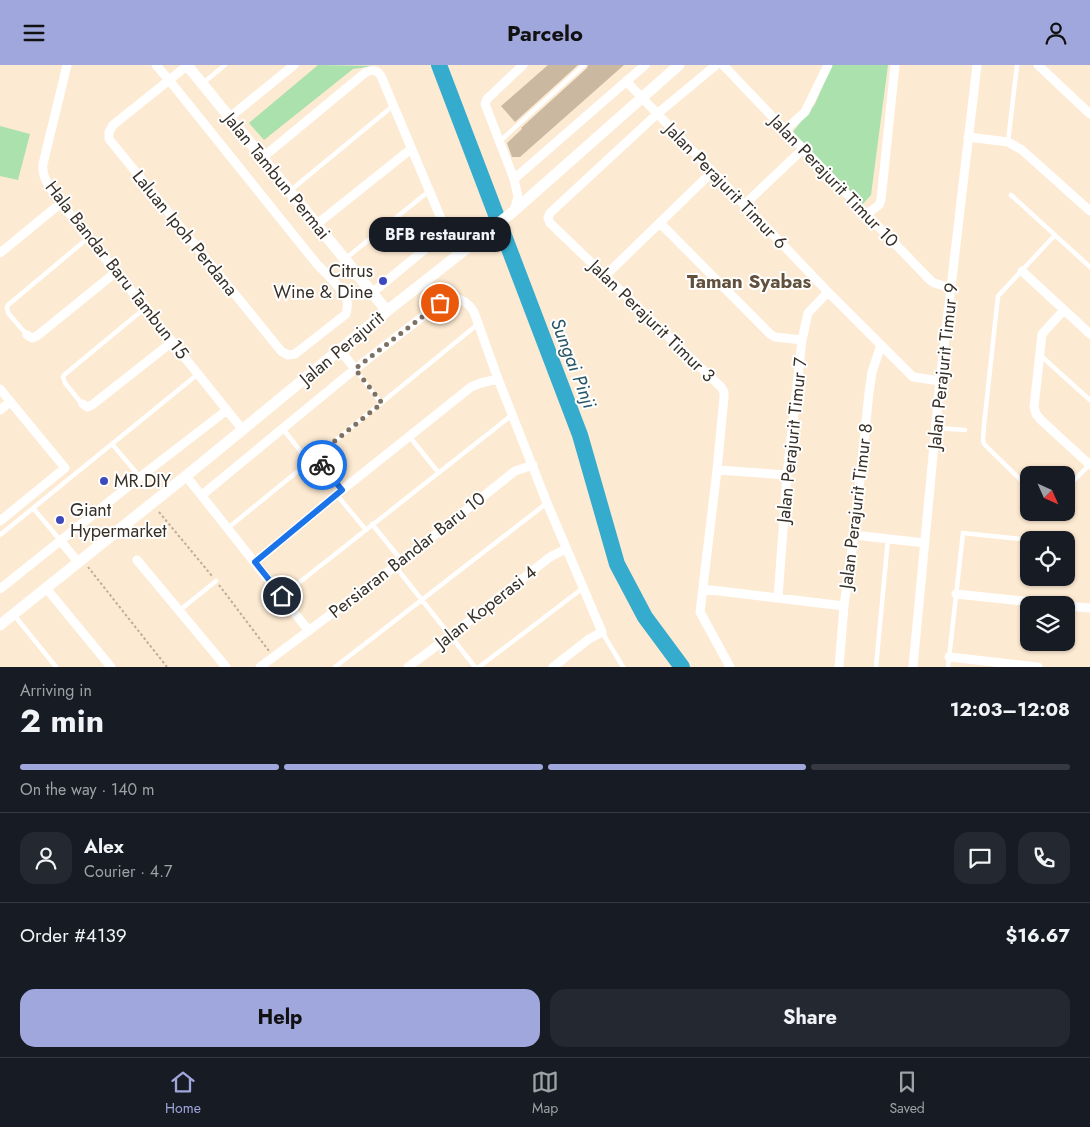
<!DOCTYPE html>
<meta charset="utf-8">
<style>
:root{--surface:#171b24;--page:#242831;--text:#f1f3f6;--muted:#9ea1a6;--line:#363941;--accent:#a0a7dc}
body{margin:0;font-family:Jost,sans-serif;background:var(--page);color:var(--text);height:100vh;display:flex;flex-direction:column;font-size:19px;white-space:nowrap}
*{box-sizing:border-box;margin:0}
p{font-size:16px;color:var(--muted)}
.icon{flex:none;width:28px;height:28px;fill:none;stroke:currentColor;stroke-width:2;stroke-linecap:round;stroke-linejoin:round}
.map{position:relative;height:602px;overflow:hidden}
.details{display:flex;flex-direction:column;background:var(--surface);flex:1}
.details>*{flex:none}
.needle{width:32px;rotate:135deg}
.controls{position:absolute;left:1020px;top:401px;display:grid;gap:10px}
.controls a{display:grid;place-items:center;width:55px;height:55px;border-radius:10px;background:var(--surface);box-shadow:0 1px 4px #0004;font-size:25px}
.pin{position:absolute;display:grid;place-items:center;width:42px;height:42px;color:#fff;margin:-21px;border:2px solid #fff;border-radius:50%;box-shadow:0 1px 5px #0007}
.courier{position:absolute;display:grid;place-items:center;width:50px;height:50px;margin:-25px;border:4px solid #1a73e8;border-radius:50%;background:#fff;color:#222;box-shadow:0 1px 6px #0007}
.bubble{position:absolute;height:35px;border-radius:15px;background:var(--surface);box-shadow:0 1px 4px #0004;font-size:16px;font-weight:700;line-height:35px;text-align:center}
.head em{font-style:normal;font-weight:700}
.head div{display:flex;flex-direction:column-reverse}
.head{display:flex;align-items:center;justify-content:space-between;height:85px;padding:0 20px}
h1{font-size:32px;font-weight:700;line-height:38px}
.bar{display:grid;grid-template-columns:repeat(4,1fr);gap:8px 5px;align-content:center;height:60px;padding:0 20px}
.bar i{height:6px;border-radius:4px;background:var(--line)}
.bar .on{background:var(--accent)}
.bar p{grid-column:span 4}
.line{display:flex;align-items:center;gap:12px;padding:0 20px;border-top:1px solid var(--line)}
.line div{flex:1}
.round{display:grid;place-items:center;flex:none;width:52px;height:52px;border-radius:15px;background:var(--page)}
.cta{display:flex;gap:10px;margin-top:auto;padding:10px 20px}
.cta a{flex:1;height:58px;border-radius:15px;background:var(--accent);color:#111;font-size:20px;font-weight:700;line-height:58px;text-align:center}
.cta a+a{background:var(--page);color:var(--text)}
header{display:flex;justify-content:space-between;align-items:center;height:65px;padding:0 20px;background:var(--accent);color:#111;font-size:22px;font-weight:700}
.dock{display:flex;justify-content:space-around;align-items:center;height:70px;border-top:1px solid var(--line);background:var(--surface);font-size:14px;color:var(--muted)}
.dock a{display:grid;justify-items:center;gap:2px}
.dock .on{color:var(--accent)}
.map>svg:first-child{display:block}
</style>
<header><svg class="icon" aria-label="menu" viewBox="0 0 24 24"><path d="M4 6h16M4 12h16M4 18h16"/></svg>Parcelo<svg class="icon" aria-label="person" viewBox="0 0 24 24"><circle cx="12" cy="8" r="4"/><path d="M4 21q1-7 8-7t8 7"/></svg></header>
<div class="map">
<svg width="1090" height="602" viewBox="0 0 1090 602">
<rect width="100%" height="100%" fill="#fdead2"/>
<path fill="#abe1ad" d="M 318,0 L 375,1 L 353,4 L 264,75 L 249,58 Z
M 832,0 L 888,0 L 871,130 L 862,140 L 792,68 L 815,39 Z
M 0,61 L 30,69 L 18,115 L 0,111 Z"/>
<g fill="none" stroke-linecap="round" stroke-linejoin="round">
<path stroke="#35abcd" stroke-width="16" d="M 439,0 L 580,370 L 617,499 L 645,552 L 682,602"/>
</g>
<path fill="#cbb8a1" d="M 548,0 L 578,0 L 515,57 L 501,41 Z
M 588,0 L 624,0 L 520,92 L 512,92 L 507,78 L 522,64 L 521,63 L 587,3 Z"/>
<g fill="none" stroke-linecap="round" stroke-linejoin="round">
<path stroke="#bcad9a" stroke-width="2" stroke-dasharray="2.5 2.5" stroke-linecap="butt" d="M 159,447 L 212,511
M 88,502 L 167,602
M 219,520 L 269,586"/>
<path stroke="#fff" stroke-width="4.5" d="M 203,18 L 225,0
M 500,76 L 584,0
M 1008,77 L 1017,0
M 291,125 L 394,40
M 1011,130 L 1090,202
M 345,194 L 429,126
M 27,270 L 8,248 L 7,243 L 8,240 L 88,173
M 1040,290 L 1090,335
M 355,304 L 381,338
M 82,339 L 65,318 L 63,312 L 64,310 L 145,243
M 936,363 L 965,365
M 283,364 L 309,397
M 409,371 L 438,407
M 112,379 L 140,412
M 315,392 L 342,425
M 1029,423 L 984,379 L 983,375 L 984,360 L 998,231 L 1055,170
M 1066,424 L 1089,400
M 336,429 L 366,465
M 33,443 L 60,475
M 372,459 L 402,496
M 228,463 L 478,259
M 0,470 L 198,309
M 395,501 L 475,602
M 282,531 L 512,350
M 180,545 L 216,516
M 14,550 L 56,602
M 602,567 L 623,602
M 335,602 L 547,438
M 479,602 L 583,523
M 876,602 L 888,474
M 948,602 L 963,468 L 1030,475"/>
<path stroke="#fff" stroke-width="9" d="M 67,0 L 43,99 C 41,114 53,126 61,138 L 242,364
M 156,0 L 169,15 L 316,198 C 325,208 344,224 347,236 C 348,240 347,245 346,249 L 295,289 L 288,290 L 281,286 L 109,74 L 109,67 L 113,60 L 188,0
M 716,0 L 657,49 L 550,148 L 548,153 L 550,158 L 721,322 L 724,327 L 724,332 L 717,405 L 700,547 L 730,602
M 723,0 L 785,65 L 930,215 L 934,218 L 952,223
M 1038,0 L 1090,49
M 626,16 L 828,227 L 913,312 L 940,316
M 230,52 L 294,0
M 785,65 L 805,47 L 828,0
M 968,72 L 1008,77 L 1022,85 L 1090,146
M 262,93 L 366,7 C 373,4 377,5 381,11 L 445,163 L 444,166 L 441,171 L 372,228
M 514,114 L 645,0
M 744,140 L 803,84
M 514,146 L 518,132 L 514,114 L 485,39 L 487,34 L 523,0
M 867,149 L 879,140 L 881,135 L 895,0
M 660,158 L 770,269 L 775,272 L 802,275
M 317,159 L 411,84
M 0,188 L 61,138
M 1022,206 L 1090,269
M 606,210 L 712,107
M 1064,245 L 1042,269 L 1034,342 L 1036,349 L 1041,355 L 1090,400
M 27,270 L 32,273 L 37,271 L 116,207
M 340,285 L 355,304
M 0,324 L 65,403 L 0,456
M 83,339 L 87,342 L 92,340 L 172,277
M 0,345 L 10,337
M 717,405 L 787,410
M 186,411 L 309,566
M 202,430 L 355,304 L 440,238 C 455,230 465,233 474,247 L 498,314 L 547,438 L 602,567 L 589,574 L 553,602
M 854,470 L 925,478
M 60,475 L 78,497
M 137,495 L 226,602
M 255,497 L 342,425 L 471,322 L 481,318 L 498,314
M 46,523 L 111,602
M 0,524 L 140,412 L 227,345
M 703,524 L 844,541
M 956,529 L 1061,540
M 778,533 L 787,410 L 802,275 L 808,248 L 828,227
M 1066,541 L 1090,543
M 949,592 L 1038,602
M 260,602 L 402,496 L 515,406 L 533,400
M 408,602 L 450,571 L 550,492 L 566,484
M 839,602 L 844,541 L 854,470 L 869,328 L 872,307 L 881,280
M 913,602 L 940,316 L 977,0"/>
<path stroke="#fff" stroke-width="11" d="M 187,0 L 387,246
M 0,560 L 186,411 L 387,246 L 514,146 L 679,0"/>
</g>
<g fill="none" stroke-linecap="round" stroke-linejoin="round">
<path stroke="#7c7163" stroke-width="5" stroke-dasharray="0 9" d="M 322,400 L 315,392 L 382,338 L 355,304 L 440,238"/>
<path stroke="#1a73e8" stroke-width="6" d="M 282,531 L 255,497 L 342,425 L 322,400"/>
</g>
<g fill="#3d4abd" stroke="#fff" stroke-width="2">
<circle cx="383" cy="216" r="5"/>
<circle cx="104" cy="416" r="5"/>
<circle cx="60" cy="455" r="5"/>
</g>
<g text-anchor="middle" stroke-width="4" stroke-linejoin="round" paint-order="stroke">
<g font-size="18" fill="#373027" stroke="#fff">
<text transform="translate(277 111) rotate(51)" y="6">Jalan Tambun Permai</text>
<text transform="translate(834 116) rotate(46)" y="6">Jalan Perajurit Timur 10</text>
<text transform="translate(726 121) rotate(46)" y="6">Jalan Perajurit Timur 6</text>
<text transform="translate(185 168) rotate(51)" y="6">Laluan Ipoh Perdana</text>
<text transform="translate(117 205) rotate(52)" y="6">Hala Bandar Baru Tambun 15</text>
<text transform="translate(652 256) rotate(44)" y="6">Jalan Perajurit Timur 3</text>
<text transform="translate(342 283) rotate(-40)" y="6">Jalan Perajurit</text>
<text transform="translate(943 301) rotate(-84)" y="6">Jalan Perajurit Timur 9</text>
<text transform="translate(792 375) rotate(-84)" y="6">Jalan Perajurit Timur 7</text>
<text transform="translate(856 441) rotate(-83)" y="6">Jalan Perajurit Timur 8</text>
<text transform="translate(407 490) rotate(-38)" y="6">Persiaran Bandar Baru 10</text>
<text transform="translate(486 542) rotate(-38)" y="6">Jalan Koperasi 4</text>
</g>
<g font-size="18" fill="#373027" stroke="#fff" text-anchor="start">
<text x="373" y="212" text-anchor="end">Citrus<tspan x="373" dy="21">Wine &amp; Dine</tspan></text>
<text x="114" y="422">MR.DIY</text>
<text x="70" y="451">Giant<tspan x="70" dy="21">Hypermarket</tspan></text>
</g>
<g font-size="19" font-weight="bold" fill="#61513c" stroke="#fff">
<text x="749" y="223">Taman Syabas</text>
</g>
<g font-size="19" font-style="italic" fill="#275766" stroke="#fff">
<text transform="translate(574 298) rotate(69)" y="7">Sungai Pinji</text>
</g>
</g>
</svg>
<div class="controls">
<a><svg class="needle" viewBox="-14 -14 28 28"><path d="M0-13l5 13h-10z" fill="#e53935"/><path d="M0 13l5-13h-10z" fill="#9ea1a6"/></svg></a>
<a><svg class="icon" aria-label="locate" viewBox="0 0 24 24"><circle cx="12" cy="12" r="6"/><path d="M12 2v4M12 18v4M2 12h4M18 12h4"/></svg></a>
<a><svg class="icon" aria-label="layers" viewBox="0 0 24 24"><path d="M12 4l9 5-9 5-9-5zM3 14l9 5 9-5"/></svg></a>
</div>
<div class="pin" style="left:440px;top:238px;background:#ea580c"><svg class="icon" aria-label="bag" viewBox="0 0 24 24"><path d="M5 8h14l-1 12H6zM9 8a3 3 0 0 1 6 0"/></svg></div>
<div class="pin" style="left:282px;top:531px;background:#1f2937"><svg class="icon" aria-label="home" viewBox="0 0 24 24"><path d="M3 11l9-7 9 7M6 9v11h12V9"/></svg></div>
<div class="courier" style="left:322px;top:400px"><svg class="icon" aria-label="bike" viewBox="0 0 24 24"><circle cx="6" cy="16" r="4"/><circle cx="18" cy="16" r="4"/><path d="M6 16l4-8h5l3 8M10 8l3 8H6M13 5h3"/></svg></div>
<div class="bubble" style="left:369px;top:152px;width:142px">BFB restaurant</div>
</div>
<section class="details">
<div class="head"><div><h1>2 min</h1><p>Arriving in</p></div><em>12:03–12:08</em></div>
<div class="bar"><i class="on"></i><i class="on"></i><i class="on"></i><i></i><p>On the way · 140 m</p></div>
<div class="line" style="height:90px"><a class="round"><svg class="icon" aria-label="person" viewBox="0 0 24 24"><circle cx="12" cy="8" r="4"/><path d="M4 21q1-7 8-7t8 7"/></svg></a><div><b>Alex</b><p>Courier · 4.7</p></div><a class="round"><svg class="icon" aria-label="chat" viewBox="0 0 24 24"><path d="M4 5h16v11H9l-5 4z"/></svg></a><a class="round"><svg class="icon" aria-label="phone" viewBox="0 0 24 24"><path d="M5 4h4l2 5-3 2q2 4 5 5l2-3 5 2v4C11 20 4 13 5 4z"/></svg></a></div>
<div class="line" style="height:65px"><div>Order #4139</div><b>$16.67</b></div>
<div class="cta"><a>Help</a><a>Share</a></div>
</section>
<nav class="dock">
<a class="on"><svg class="icon" aria-label="home" viewBox="0 0 24 24"><path d="M3 11l9-7 9 7M6 9v11h12V9"/></svg>Home</a>
<a><svg class="icon" aria-label="map" viewBox="0 0 24 24"><path d="M3 6l6-2 6 2 6-2v14l-6 2-6-2-6 2zM9 4v14M15 6v14"/></svg>Map</a>
<a><svg class="icon" aria-label="saved" viewBox="0 0 24 24"><path d="M7 4h10v16l-5-4-5 4z"/></svg>Saved</a>
</nav>
